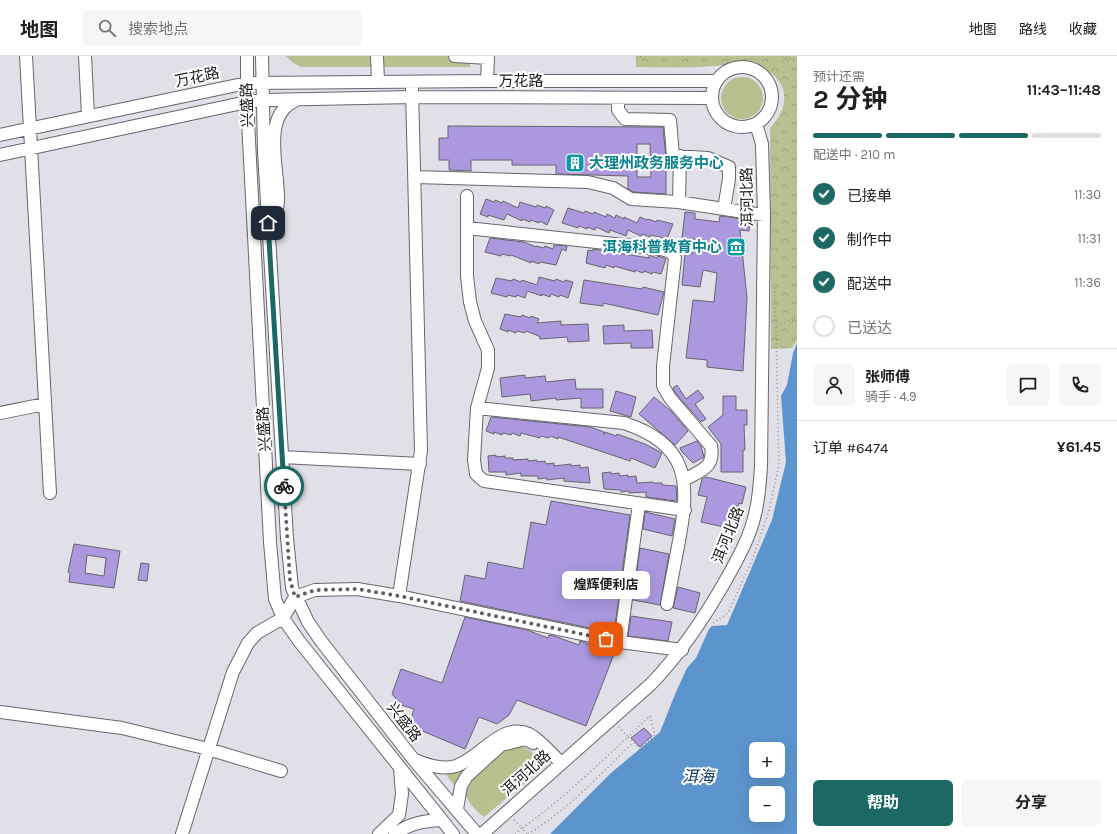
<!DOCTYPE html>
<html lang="zh">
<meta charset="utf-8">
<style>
:root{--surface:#fff;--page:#f6f6f6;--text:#202124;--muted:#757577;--line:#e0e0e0;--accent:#1b6864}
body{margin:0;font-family:Karla,"Noto Sans SC",sans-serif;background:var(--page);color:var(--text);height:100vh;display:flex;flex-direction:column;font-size:15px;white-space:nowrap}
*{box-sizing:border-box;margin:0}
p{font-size:13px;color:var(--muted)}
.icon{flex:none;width:22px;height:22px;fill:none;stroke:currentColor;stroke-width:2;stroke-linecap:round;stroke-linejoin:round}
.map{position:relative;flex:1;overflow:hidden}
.panel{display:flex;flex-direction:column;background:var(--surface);width:320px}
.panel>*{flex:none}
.fabs{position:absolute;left:749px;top:686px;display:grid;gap:8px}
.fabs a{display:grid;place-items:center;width:36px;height:36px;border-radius:6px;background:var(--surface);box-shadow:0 4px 16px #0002;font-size:20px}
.pin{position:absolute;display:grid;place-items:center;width:34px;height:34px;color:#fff;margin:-17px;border-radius:8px;box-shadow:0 2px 6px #0006}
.courier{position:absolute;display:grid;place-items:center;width:40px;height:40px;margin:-20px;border:3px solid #1b6864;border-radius:50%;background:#fff;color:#222;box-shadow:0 1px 5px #0007}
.bubble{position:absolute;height:28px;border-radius:6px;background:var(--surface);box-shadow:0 4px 16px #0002;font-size:13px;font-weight:700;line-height:28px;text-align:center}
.head em{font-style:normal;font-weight:700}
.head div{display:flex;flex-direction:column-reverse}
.head{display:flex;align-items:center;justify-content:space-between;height:68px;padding:0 16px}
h1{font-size:26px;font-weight:700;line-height:30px}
.bar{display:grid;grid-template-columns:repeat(4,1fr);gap:6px 4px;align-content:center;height:48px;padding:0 16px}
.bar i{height:5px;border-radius:3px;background:var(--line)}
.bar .selected{background:var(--accent)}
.bar p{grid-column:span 4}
.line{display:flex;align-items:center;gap:10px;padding:0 16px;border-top:1px solid var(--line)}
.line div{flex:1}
.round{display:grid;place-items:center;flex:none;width:42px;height:42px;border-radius:6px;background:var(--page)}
ol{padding:0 16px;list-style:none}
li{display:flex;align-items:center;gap:12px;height:44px}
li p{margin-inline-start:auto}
li .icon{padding:4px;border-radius:50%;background:var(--accent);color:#fff;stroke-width:4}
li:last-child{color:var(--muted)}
li i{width:22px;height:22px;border:2px solid var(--line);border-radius:50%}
.button{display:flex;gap:8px;margin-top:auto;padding:8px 16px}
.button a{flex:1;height:46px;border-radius:6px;background:var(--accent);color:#fff;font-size:16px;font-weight:700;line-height:46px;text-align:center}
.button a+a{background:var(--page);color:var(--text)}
header{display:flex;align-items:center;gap:24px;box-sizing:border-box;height:56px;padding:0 20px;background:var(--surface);border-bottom:1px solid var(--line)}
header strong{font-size:19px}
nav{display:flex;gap:22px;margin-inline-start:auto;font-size:14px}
.search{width:280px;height:36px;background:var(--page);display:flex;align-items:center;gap:10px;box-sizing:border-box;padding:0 14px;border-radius:6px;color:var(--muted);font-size:15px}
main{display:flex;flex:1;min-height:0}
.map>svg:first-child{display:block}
</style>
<header>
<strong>地图</strong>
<div class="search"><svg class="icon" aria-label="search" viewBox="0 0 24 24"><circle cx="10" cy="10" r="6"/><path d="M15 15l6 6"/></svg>搜索地点</div>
<nav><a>地图</a><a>路线</a><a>收藏</a></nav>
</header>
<main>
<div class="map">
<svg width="797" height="778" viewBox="0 0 797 778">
<defs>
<pattern id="park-crowns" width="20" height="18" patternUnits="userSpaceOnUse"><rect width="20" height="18" fill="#b8c090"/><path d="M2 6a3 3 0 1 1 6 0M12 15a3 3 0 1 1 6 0" fill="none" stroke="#9ea47c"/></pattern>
</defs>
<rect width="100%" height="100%" fill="#e1dfe7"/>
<path fill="#b8c090" d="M 286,0 L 470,0 L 470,11 L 301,11 L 292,6 Z
M721 42a21 21 0 1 1 42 0a21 21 0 1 1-42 0Z
M 522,690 L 532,696 L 536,708 L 534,719 L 484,761 C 474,753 458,738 468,724 C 472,718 481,713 487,708 C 501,697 503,691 522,690 Z
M 448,714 L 457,716 L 465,715 L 456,731 L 447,720 Z"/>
<path fill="url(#park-crowns)" d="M 636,0 L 797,0 L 797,284 L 792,292 L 771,293 L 770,72 C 781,60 788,47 782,30 C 766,0 733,10 701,11 C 680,12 658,11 636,11 Z"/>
<path fill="#5c95cd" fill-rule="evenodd" d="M 797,287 L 797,778 L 550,778 L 611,717 L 660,676 L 676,636 L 687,612 L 696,602 L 709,573 L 712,570 L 727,569 L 772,464 L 786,406 L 781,340 L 787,329 L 793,297 ZM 756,693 L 778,693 L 778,715 L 756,715 ZM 756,737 L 778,737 L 778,759 L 756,759 Z"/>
<path fill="#ab98df" stroke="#67656c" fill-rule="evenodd" d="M 448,70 L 663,71 L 666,103 L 666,138 L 633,136 L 628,133 L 628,120 L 556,118 L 556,109 L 512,109 L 512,104 L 471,104 L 471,115 L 449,114 L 449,104 L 439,104 L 439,82 L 448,82 ZM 637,88 L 650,88 L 651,121 L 637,121 Z
M 486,143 L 494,146 L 495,144 L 502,147 L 503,145 L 518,152 L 520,146 L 536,151 L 537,149 L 545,152 L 546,150 L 554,154 L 547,169 L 540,165 L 539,167 L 531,164 L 530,166 L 522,163 L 522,165 L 507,158 L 504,164 L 488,159 L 488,161 L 480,158 Z
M 568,152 L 584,157 L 585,155 L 593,158 L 594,156 L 606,161 L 607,158 L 615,162 L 616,159 L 624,163 L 624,161 L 637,167 L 640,161 L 647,164 L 648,163 L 656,166 L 657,164 L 673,168 L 667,183 L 651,179 L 650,181 L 642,178 L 641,180 L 628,174 L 626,180 L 610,174 L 609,177 L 596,171 L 595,174 L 587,171 L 587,173 L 579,170 L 578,172 L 562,167 Z
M 685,156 L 695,157 L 695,163 L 719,166 L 720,160 L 750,164 L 749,175 L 740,174 L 747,242 L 743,315 L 707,311 L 707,304 L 686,302 L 693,244 L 714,246 L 717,217 L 703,214 L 700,231 L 682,229 L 685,197 L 692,198 L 694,183 L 682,182 Z
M 490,182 L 524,186 L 536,191 L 536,190 L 544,192 L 545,190 L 553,193 L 554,189 L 567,190 L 566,195 L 562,193 L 556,209 L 540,206 L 539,208 L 531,205 L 531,207 L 511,199 L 510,200 L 502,198 L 501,200 L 485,196 Z
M 593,193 L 649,202 L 649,199 L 657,202 L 658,200 L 666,203 L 661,218 L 653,216 L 652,218 L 644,215 L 643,217 L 635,214 L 635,216 L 614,210 L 614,212 L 606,209 L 605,212 L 586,207 L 588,194 L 593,195 Z
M 539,221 L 555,225 L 556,223 L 564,226 L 565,224 L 573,226 L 568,242 L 560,239 L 559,241 L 551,238 L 550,241 L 542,238 L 542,240 L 527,235 L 525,242 L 517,239 L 516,241 L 508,239 L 507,241 L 491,237 L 496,222 L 512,225 L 513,223 L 521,226 L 522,224 L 537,229 Z
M 584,224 L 642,233 L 643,231 L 664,236 L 658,259 L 603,247 L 603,250 L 580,247 Z
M 505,258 L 521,261 L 522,259 L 530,262 L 531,260 L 539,263 L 537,267 L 561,265 L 561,269 L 588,268 L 589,285 L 568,286 L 567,281 L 540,283 L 539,280 L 526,275 L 525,277 L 517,275 L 516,277 L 508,274 L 508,276 L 500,273 Z
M 624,269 L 624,275 L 652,274 L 653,292 L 631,292 L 631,287 L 604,288 L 603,270 Z
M 525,319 L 525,322 L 545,320 L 546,326 L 575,323 L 576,333 L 603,333 L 603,352 L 581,352 L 581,342 L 556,344 L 556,342 L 531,345 L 530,338 L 502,341 L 500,322 Z
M 677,329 L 686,343 L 698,334 L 704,342 L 695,348 L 706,363 L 701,366 L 676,338 L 673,332 Z
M 616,335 L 636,341 L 631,361 L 610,355 Z
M 723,340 L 736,340 L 736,354 L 747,354 L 747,369 L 744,369 L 745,394 L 743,394 L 743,416 L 721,416 L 721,388 L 708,371 L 723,359 Z
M 654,341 L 671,355 L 688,375 L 675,389 L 639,358 Z
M 491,361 L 590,371 L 604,376 L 604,379 L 605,376 L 616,380 L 617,378 L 645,388 L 662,397 L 655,412 L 631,402 L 630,405 L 558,381 L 558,383 L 550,380 L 549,382 L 541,380 L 540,382 L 521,377 L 520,380 L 512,377 L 511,379 L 503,377 L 502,379 L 494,376 L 494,378 L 486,375 Z
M 697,385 L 701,390 L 704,401 L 693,407 L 682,396 L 680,392 Z
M 496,399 L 496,401 L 505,400 L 505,402 L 513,402 L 513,404 L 528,403 L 528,405 L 537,404 L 537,406 L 545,405 L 546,408 L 554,407 L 554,410 L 571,408 L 571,410 L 580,409 L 580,412 L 588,411 L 590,427 L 564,425 L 564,422 L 547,424 L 547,422 L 538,423 L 538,420 L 521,420 L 521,417 L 506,419 L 506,416 L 489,416 L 488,400 Z
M 611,416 L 611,418 L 619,417 L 620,420 L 628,419 L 628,421 L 636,420 L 637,427 L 653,426 L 653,427 L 662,427 L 662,429 L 676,430 L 677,445 L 646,441 L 646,436 L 629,437 L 629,435 L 621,436 L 621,434 L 604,433 L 602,417 Z
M 706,421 L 746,431 L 742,448 L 739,447 L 733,473 L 701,466 L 707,441 L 698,439 L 702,423 Z
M 551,445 L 630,459 L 614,577 L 460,545 L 465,519 L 485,523 L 488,506 L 523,513 L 531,466 L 546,469 Z
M 645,456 L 675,463 L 672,480 L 643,473 Z
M 74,488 L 120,495 L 114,532 L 69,526 L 70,517 L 68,516 ZM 87,499 L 106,502 L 104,520 L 85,517 Z
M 640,492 L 669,498 L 660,549 L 633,544 Z
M 141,507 L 149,508 L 147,525 L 138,524 Z
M 678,531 L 700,537 L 695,557 L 673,552 Z
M 631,560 L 672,566 L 668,585 L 628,580 Z
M 465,561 L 527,574 L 548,582 L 549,579 L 554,580 L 579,589 L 580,585 L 583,586 L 614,598 L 586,670 L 517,644 L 509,659 L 497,668 L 479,661 L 465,693 L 420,674 L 411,663 L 414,653 L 401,649 L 392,638 L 401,613 L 442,627 Z
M 644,672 L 652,680 L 640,691 L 631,682 Z"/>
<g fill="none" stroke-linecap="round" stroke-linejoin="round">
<defs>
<path id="minor" d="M 26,0 L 50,437
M 85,0 L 88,60
M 247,0 L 247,46 L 270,486 L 275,543 L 283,562 L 299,585 L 453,778
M 262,0 L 264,96 L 287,482 L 292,532 L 308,566 L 321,585 L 414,704 L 477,778
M 377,0 L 378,26
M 455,0 L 488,2 L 487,25
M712 41a30 30 0 1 1 60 0a30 30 0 1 1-60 0Z
M 618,42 L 618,54 L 625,63 L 670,64 L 673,100 L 708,102 L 729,111 L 729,123 L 724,153
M 0,79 L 247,27 L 487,25 L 715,25
M 0,99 L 247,46 L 262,44 L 413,41 L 711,42
M 415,121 L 588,126 L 613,132 L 631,143 L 678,146 L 764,159
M 467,140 L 467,220 L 470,246 L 475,265 L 488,294 L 488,312 L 477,352 L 474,404 L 476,418 L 484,425 L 685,454
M 679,146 L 680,100
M 467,172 L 661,193 L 671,196 L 675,202 L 663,310 L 663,330 L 670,342 L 711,390 C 715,412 701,414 684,424
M 271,174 C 274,164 278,154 278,144 C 279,113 260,58 297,44
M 477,352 L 624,367 C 689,388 690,426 679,485 C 675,506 671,527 667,548
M 0,357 L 45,348
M 282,401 L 420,408
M 399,540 L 421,395 L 412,33
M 620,586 L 639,448
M 0,656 L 122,672 L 208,693 L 281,715
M 415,704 C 428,709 442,714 456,710 C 481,702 500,666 529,678 C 539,683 553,699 561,707
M 457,753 L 461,730 L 467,720 L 501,689 L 525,683 L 533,687
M 182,778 L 233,616 L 248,587 L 257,577 L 283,562 L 295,541 L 315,534 L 357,533 L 399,540 L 620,586 L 682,594
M 379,778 L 399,759 L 402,738 L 400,712
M 395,778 C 410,767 424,765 441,764
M 482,778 L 651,628 C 682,596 705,561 727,522 C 738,502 750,481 755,458 C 759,443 760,427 761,410 L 764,159 L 762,88 L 756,68"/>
</defs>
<use href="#minor" stroke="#68666d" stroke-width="14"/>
<path stroke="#929096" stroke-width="1.5" stroke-dasharray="1 3" stroke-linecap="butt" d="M 727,0 L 735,11
M 782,0 L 797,5
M 636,2 L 644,0
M 749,11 L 751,0
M 777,270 L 793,263 L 797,258
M 713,567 L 728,557 L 753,502 L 768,458 L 779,409 L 775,230
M 650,660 L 655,679 L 640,693 L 628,681 Z
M 514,764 L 522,772 C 560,746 594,712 628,681 L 618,670
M 515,778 L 522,772 L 527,778
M 528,778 C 568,754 599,719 633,687"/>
<use href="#minor" stroke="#fff" stroke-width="12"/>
</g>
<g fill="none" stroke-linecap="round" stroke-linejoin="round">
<path stroke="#605e63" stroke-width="4" stroke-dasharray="0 7.2" d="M 284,430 L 290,524 L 295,541 L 315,534 L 357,533 L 399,540 L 606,583"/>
<path stroke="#1b6864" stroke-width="5" d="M 268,167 L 284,430"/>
</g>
<defs>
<symbol id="building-square" viewBox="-11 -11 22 22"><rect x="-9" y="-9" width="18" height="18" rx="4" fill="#0f9aa8" stroke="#fff"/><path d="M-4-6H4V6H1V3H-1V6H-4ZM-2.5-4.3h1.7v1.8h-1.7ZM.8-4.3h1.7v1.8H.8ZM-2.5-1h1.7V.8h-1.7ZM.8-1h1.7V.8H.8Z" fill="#fff"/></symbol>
<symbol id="museum-square" viewBox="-11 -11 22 22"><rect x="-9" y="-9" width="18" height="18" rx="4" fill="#0f9aa8" stroke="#fff"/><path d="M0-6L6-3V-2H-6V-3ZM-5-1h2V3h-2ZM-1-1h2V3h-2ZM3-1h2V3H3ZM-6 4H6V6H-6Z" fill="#fff"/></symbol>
</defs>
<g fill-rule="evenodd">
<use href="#building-square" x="564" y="96" width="22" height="22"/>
<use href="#museum-square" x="725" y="180" width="22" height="22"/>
</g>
<g text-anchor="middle" stroke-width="4" stroke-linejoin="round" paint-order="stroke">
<g font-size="15" fill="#1a191c" stroke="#fff">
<text transform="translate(197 21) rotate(-12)" y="5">万花路</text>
<text x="521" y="30">万花路</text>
<text transform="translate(247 49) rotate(-91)" y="5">兴盛路</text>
<text transform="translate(747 141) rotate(-91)" y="5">洱河北路</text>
<text transform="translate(264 373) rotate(-93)" y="5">兴盛路</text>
<text transform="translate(728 479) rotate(-68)" y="5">洱河北路</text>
<text transform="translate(404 666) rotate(52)" y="5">兴盛路</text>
<text transform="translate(526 717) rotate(-42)" y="5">洱河北路</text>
</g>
<g font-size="15" font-weight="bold" fill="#0d838f" stroke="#fff" text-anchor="start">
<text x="589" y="112">大理州政务服务中心</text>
<text x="722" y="196" text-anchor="end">洱海科普教育中心</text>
</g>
<g font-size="16" font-style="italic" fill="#0c365c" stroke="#fff">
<text x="698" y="726">洱海</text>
</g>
</g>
</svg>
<div class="fabs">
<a>+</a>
<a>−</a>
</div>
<div class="pin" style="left:606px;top:583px;background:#ea580c"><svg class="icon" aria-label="bag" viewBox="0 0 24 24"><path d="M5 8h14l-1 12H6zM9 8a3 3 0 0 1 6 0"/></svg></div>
<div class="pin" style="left:268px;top:167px;background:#1f2937"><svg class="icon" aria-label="home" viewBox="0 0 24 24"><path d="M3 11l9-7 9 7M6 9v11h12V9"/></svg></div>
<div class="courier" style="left:284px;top:430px"><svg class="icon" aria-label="bike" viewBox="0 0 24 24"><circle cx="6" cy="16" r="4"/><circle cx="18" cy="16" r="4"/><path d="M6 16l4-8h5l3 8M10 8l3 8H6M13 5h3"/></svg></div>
<div class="bubble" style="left:562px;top:515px;width:88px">煌辉便利店</div>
</div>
<section class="panel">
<div class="head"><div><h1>2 分钟</h1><p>预计还需</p></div><em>11:43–11:48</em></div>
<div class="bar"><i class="selected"></i><i class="selected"></i><i class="selected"></i><i></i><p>配送中 · 210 m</p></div>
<ol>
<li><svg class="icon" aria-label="check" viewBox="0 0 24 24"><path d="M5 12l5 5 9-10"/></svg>已接单<p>11:30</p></li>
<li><svg class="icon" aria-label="check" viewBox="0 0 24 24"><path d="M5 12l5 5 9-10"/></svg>制作中<p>11:31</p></li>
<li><svg class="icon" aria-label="check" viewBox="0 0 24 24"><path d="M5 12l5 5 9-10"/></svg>配送中<p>11:36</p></li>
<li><i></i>已送达</li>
</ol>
<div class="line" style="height:72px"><a class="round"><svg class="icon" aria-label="person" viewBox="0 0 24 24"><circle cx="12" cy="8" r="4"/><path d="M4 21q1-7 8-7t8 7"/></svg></a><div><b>张师傅</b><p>骑手 · 4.9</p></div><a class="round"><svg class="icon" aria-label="chat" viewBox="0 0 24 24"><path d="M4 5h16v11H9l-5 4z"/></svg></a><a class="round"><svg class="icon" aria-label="phone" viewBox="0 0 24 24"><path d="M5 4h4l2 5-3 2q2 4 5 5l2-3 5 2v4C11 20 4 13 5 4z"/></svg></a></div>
<div class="line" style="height:52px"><div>订单 #6474</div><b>¥61.45</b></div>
<div class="button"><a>帮助</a><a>分享</a></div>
</section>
</main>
